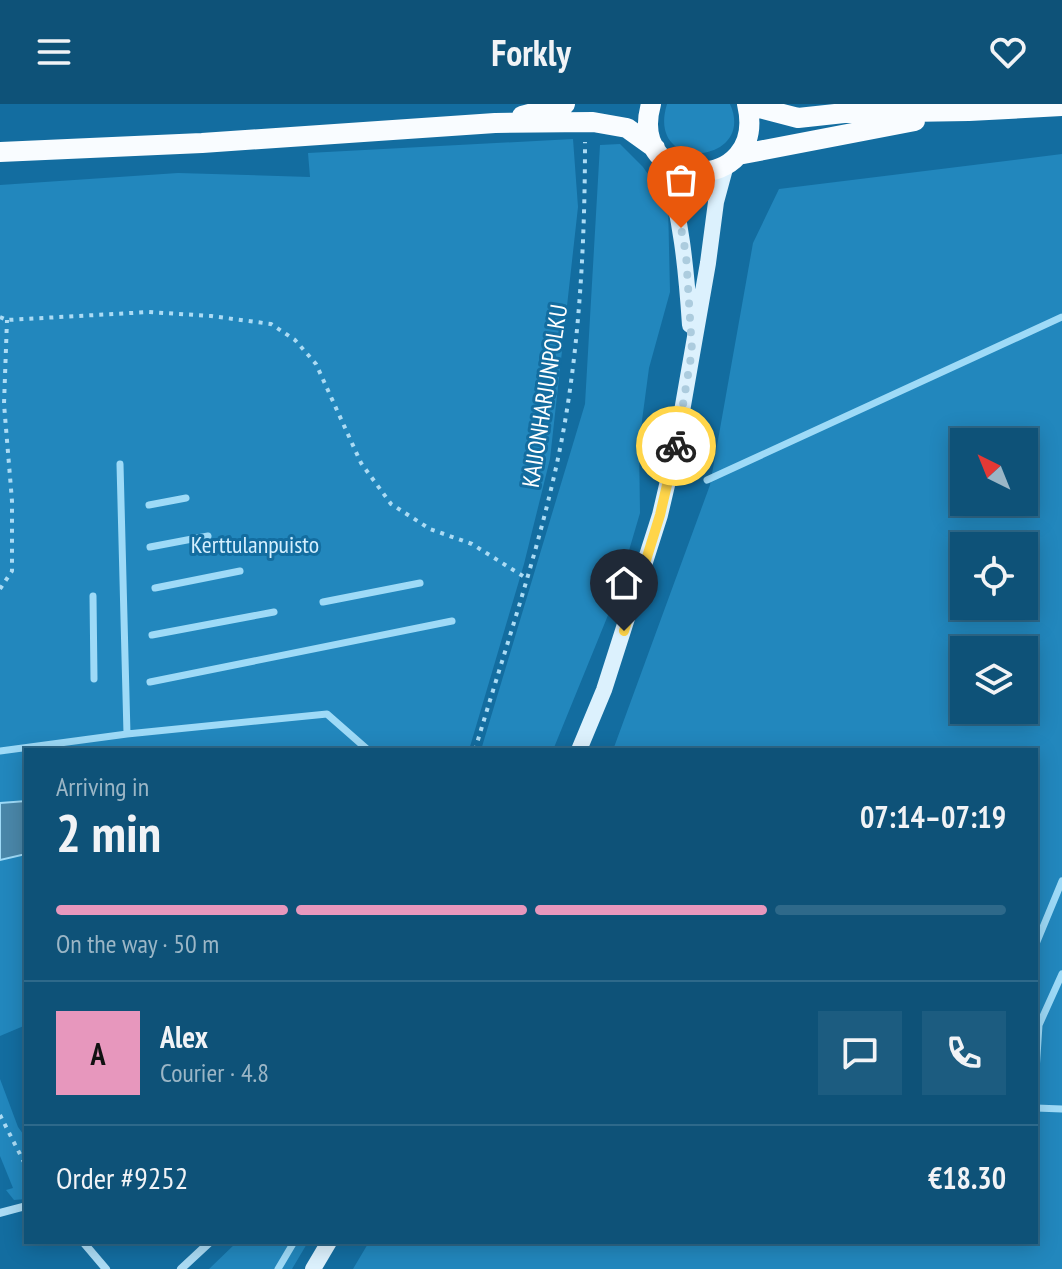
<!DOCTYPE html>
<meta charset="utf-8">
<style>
:root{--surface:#0e5278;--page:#1c5c80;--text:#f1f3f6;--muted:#9bb6c6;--line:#2e698a;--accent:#e797bd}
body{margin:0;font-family:"PT Sans Narrow",sans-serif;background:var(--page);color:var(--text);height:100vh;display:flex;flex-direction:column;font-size:30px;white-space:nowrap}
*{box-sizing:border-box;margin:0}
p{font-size:26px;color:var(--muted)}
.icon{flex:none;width:44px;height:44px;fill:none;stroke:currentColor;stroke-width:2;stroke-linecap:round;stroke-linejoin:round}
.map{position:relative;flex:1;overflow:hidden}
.details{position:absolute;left:24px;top:644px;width:1014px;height:496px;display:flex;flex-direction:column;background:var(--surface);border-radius:0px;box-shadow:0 4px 20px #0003,0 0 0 2px var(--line)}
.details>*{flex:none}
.needle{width:52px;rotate:317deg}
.controls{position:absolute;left:950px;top:324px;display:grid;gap:16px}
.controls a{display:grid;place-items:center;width:88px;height:88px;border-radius:0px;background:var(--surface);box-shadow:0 4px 20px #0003,0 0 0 2px var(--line);font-size:40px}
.pin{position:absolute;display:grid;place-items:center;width:68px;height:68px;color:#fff;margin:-82px -34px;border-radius:50% 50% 50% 0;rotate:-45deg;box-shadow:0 0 8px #0007}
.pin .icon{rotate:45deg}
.courier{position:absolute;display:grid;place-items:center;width:80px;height:80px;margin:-40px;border:6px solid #ffd54a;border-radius:50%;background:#fff;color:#222;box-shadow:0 2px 10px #0007}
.headline em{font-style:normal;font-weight:700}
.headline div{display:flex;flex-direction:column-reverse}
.headline{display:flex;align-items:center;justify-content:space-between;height:136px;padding:0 32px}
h1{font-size:52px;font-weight:700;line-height:60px}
.bar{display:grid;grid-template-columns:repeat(4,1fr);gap:12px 8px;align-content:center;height:96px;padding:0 32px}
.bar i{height:10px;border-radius:6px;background:var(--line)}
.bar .selected{background:var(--accent)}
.bar p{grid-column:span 4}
.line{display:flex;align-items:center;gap:20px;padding:0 32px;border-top:2px solid var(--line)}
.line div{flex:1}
.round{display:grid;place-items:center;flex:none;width:84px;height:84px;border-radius:0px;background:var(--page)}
header{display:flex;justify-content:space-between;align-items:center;height:104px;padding:0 32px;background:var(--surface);font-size:36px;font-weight:700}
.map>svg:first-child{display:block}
</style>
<header><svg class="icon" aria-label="menu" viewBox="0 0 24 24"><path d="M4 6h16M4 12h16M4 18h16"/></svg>Forkly<svg class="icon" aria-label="heart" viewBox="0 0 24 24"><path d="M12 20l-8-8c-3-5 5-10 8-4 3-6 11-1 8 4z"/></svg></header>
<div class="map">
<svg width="1062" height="1165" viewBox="0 0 1062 1165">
<rect width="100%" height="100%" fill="#136da0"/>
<path fill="#2287bd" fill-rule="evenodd" d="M 667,0 L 730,0 C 757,60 645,71 667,0 Z
M 573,35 L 578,103 L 550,355 L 524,460 L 469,646 L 26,646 L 26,697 L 0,699 L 0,81 L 178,69 L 310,73 L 308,49 Z
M 620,40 L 643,63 L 668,99 L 670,188 L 649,264 L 639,339 L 640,409 L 615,494 L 553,646 L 481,646 L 585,300 L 600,41 Z
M 1062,50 L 1062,1165 L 353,1165 L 369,1138 L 1036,1138 L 1036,646 L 613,646 L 710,381 L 753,139 L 779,85 ZM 964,338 L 1024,338 L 1024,398 L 964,398 ZM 964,442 L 1024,442 L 1024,502 L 964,502 ZM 964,546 L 1024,546 L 1024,606 L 964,606 Z
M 26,750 L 26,921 L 0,932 L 0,756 Z
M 0,975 L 18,1023 L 26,1034 L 26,1095 L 14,1096 L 6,1086 L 13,1084 L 0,1052 Z
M 237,1138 L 308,1138 L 292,1165 L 209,1165 Z"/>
<path fill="#4a87a9" stroke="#9edaf7" stroke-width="2" d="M 26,697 L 26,750 L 0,756 L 0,699 Z"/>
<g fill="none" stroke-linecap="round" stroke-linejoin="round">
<path stroke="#9edaf7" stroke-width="7" d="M 120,360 L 127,630
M 707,376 L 1062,213
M 149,401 L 186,394
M 150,443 L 208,432
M 155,484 L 240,467
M 93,492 L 94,575
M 323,498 L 420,479
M 152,531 L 274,508
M 150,578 L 452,517
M 0,647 L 127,630 L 327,610 L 368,646
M 1036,840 L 1062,777
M 1036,967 L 1039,921 L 1062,870
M 1036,1004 L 1062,1005
M 278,1165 L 294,1138"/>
<path stroke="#abdbf4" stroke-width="4" stroke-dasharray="4 6" stroke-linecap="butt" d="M 0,213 L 7,216 L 149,208 L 211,212 L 271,220 L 295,236 L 316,260 L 361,359 L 391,400 L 430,425 L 472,440 L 526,474
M 0,485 L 12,467 L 12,397 L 4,300 L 7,216
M 475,646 C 503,551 536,456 557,359 C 579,258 585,141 585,38
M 0,1011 L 26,1062"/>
<path stroke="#abdbf4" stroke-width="8" d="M 0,1109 L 26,1102
M 83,1138 L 106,1165
M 181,1165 L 210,1138"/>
<path stroke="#dcf1fd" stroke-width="16" d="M 665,57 C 681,115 686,161 690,221
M 579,646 L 604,586 L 660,411 L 675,347 L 708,159 L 716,98 L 726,61
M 313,1165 L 329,1138"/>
<path stroke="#f9fcff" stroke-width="20" d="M 651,0 C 626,89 769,92 747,0
M 748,1 L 798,14 L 844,9 L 969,7 L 1062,2
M 522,12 L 565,0
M 0,48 L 202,39 L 495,19 L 593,18 L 627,24 L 655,44
M 738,51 L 915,17"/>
</g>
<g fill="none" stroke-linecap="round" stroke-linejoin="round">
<path stroke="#acccde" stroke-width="8" stroke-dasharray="0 14.4" d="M 676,342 L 692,247 L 686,150 L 681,124"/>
<path stroke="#ffd54a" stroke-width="10" d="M 624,527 L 660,411 L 676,342"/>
</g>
<g text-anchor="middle" stroke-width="6" stroke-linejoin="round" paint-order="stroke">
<g font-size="24" fill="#fff" stroke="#136da0">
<text transform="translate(545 292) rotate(-81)" y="8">KAIJONHARJUNPOLKU</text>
</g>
<g font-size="24" fill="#d4effe" stroke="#136da0">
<text x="255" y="449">Kerttulanpuisto</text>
</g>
</g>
</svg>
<div class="controls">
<a><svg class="needle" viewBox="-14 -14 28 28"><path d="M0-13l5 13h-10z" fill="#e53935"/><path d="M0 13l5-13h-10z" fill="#9bb6c6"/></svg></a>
<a><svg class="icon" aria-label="locate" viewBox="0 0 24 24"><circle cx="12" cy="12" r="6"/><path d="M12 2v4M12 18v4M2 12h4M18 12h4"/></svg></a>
<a><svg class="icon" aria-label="layers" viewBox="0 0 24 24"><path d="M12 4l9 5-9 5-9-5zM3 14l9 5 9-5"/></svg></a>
</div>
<div class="pin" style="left:681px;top:124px;background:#ea580c"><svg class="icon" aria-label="bag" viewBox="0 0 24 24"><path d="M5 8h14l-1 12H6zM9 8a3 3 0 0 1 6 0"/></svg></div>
<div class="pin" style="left:624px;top:527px;background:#1f2937"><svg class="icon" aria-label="home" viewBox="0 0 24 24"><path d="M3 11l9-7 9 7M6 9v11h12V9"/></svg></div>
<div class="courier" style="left:676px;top:342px"><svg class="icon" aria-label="bike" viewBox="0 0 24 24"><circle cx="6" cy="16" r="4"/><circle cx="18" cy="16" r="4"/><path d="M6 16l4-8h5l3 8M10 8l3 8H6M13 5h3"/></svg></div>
<section class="details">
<div class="headline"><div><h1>2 min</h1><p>Arriving in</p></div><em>07:14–07:19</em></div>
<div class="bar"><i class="selected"></i><i class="selected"></i><i class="selected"></i><i></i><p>On the way · 50 m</p></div>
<div class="line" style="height:144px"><b class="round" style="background:var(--accent);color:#111">A</b><div><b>Alex</b><p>Courier · 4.8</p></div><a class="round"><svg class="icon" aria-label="chat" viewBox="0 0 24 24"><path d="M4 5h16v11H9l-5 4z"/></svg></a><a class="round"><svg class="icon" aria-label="phone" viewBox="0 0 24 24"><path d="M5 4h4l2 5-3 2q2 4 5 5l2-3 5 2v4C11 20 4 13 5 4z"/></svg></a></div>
<div class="line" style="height:104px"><div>Order #9252</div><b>€18.30</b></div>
</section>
</div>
